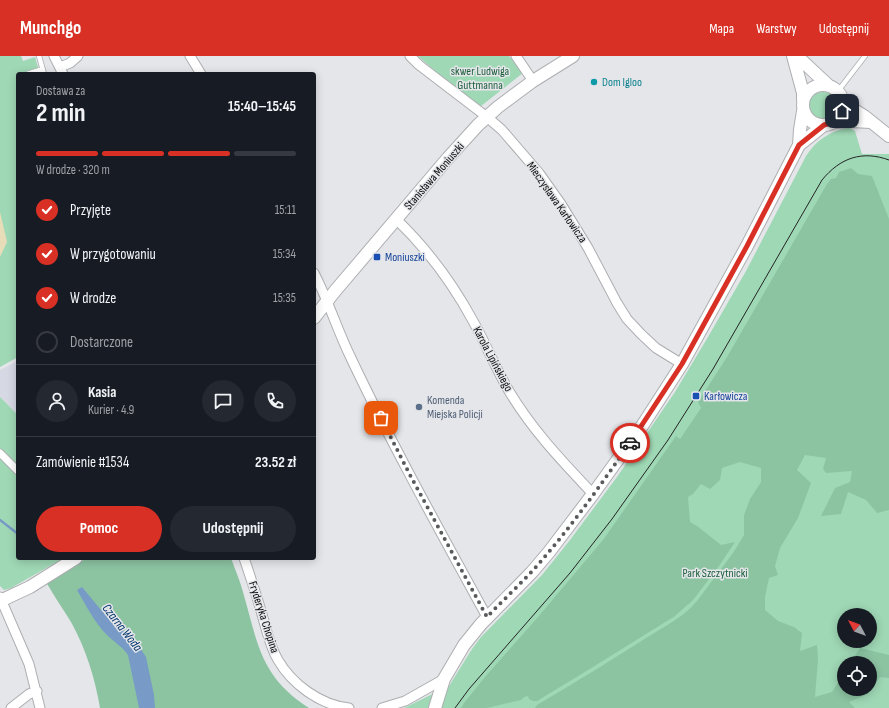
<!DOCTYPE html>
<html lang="pl">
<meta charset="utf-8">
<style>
:root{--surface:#171b24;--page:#242831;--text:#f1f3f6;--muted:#9ea1a6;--line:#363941;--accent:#d93025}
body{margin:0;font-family:"Sofia Sans Condensed",sans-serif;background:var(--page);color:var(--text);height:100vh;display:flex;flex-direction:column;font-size:15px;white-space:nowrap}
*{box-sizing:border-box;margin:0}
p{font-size:13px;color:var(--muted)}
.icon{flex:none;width:22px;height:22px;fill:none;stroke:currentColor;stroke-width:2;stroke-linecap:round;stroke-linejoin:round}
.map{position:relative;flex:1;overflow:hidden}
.drawer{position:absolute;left:16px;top:16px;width:300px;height:488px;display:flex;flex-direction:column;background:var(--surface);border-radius:4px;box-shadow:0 2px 10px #0003}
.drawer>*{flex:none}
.needle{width:26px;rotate:311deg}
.fabs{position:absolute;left:837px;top:552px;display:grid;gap:8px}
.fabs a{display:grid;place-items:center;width:40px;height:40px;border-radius:50%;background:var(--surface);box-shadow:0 2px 10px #0003;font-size:20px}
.pin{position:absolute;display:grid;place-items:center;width:34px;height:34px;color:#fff;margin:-17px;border-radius:8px;box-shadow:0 2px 6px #0006}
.courier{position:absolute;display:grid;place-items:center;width:40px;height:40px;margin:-20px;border:3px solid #d93025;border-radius:50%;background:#fff;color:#222;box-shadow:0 1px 5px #0007}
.headline em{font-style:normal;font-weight:700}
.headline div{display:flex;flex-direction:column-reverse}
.headline{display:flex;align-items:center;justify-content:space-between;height:68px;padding:0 20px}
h1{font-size:26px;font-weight:700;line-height:30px}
.bar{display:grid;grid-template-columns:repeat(4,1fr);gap:6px 4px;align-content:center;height:48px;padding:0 20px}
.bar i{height:5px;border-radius:3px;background:var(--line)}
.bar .selected{background:var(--accent)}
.bar p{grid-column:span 4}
.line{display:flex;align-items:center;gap:10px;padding:0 20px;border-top:1px solid var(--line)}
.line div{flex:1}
.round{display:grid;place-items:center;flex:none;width:42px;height:42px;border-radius:21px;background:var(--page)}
ol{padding:0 20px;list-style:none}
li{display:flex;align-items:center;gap:12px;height:44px}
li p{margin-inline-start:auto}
li .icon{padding:4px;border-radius:50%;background:var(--accent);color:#fff;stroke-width:4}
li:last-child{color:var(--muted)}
li i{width:22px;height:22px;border:2px solid var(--line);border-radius:50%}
.button{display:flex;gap:8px;margin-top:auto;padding:8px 20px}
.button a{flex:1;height:46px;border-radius:24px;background:var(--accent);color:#fff;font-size:16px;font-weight:700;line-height:46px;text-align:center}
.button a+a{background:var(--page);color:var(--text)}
header{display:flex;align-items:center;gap:24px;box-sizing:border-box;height:56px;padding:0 20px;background:var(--accent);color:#fff}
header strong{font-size:19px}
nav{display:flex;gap:22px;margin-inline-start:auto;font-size:14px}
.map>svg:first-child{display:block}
</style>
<header>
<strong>Munchgo</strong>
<nav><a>Mapa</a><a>Warstwy</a><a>Udostępnij</a></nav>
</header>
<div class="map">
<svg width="889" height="652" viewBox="0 0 889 652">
<rect width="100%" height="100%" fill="#e5e6ea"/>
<path fill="#d6d9e4" d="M 18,305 L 18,359 L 0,341 L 0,314 Z"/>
<path fill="#9fd8b5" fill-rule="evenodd" d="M 0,0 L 21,0 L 23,5 L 35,1 L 40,18 L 18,18 L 18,301 L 0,311 Z
M 418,0 L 509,0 L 523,17 L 481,50 L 442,21 Z
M809 50a14 14 0 1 1 28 0a14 14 0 1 1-28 0Z
M 846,72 L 850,72 L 855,75 L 862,98 L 889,98 L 889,652 L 404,652 L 449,630 L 472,593 L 481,581 L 542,519 L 570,484 L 617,421 L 675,336 L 708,281 L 746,215 L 806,100 C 816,85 828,76 846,72 ZM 844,559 L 870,559 L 870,585 L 844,585 ZM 844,607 L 870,607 L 870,633 L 844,633 Z
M 0,341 L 18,359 L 18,502 L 64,502 L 11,532 L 4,534 L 0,530 Z"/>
<path fill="#8cc4a2" d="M 851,112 L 858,118 L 872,120 L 889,163 L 889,454 L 877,457 L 866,444 L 848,436 L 841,458 L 821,460 L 835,432 L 850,426 L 852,415 L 826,417 L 823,413 L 826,402 L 805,399 L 797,414 L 811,427 L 798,462 L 780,492 L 775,510 L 778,519 L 769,522 L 765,541 L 765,554 L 778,565 L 794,571 L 802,577 L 800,595 L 817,589 L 818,603 L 815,641 L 832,636 L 844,617 L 844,633 L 870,633 L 870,607 L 850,607 L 860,592 L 889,599 L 889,622 L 880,621 L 868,638 L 849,646 L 855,652 L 535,652 L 537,649 C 573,628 608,606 643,584 C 662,572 684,561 697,545 L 733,497 L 744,479 L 744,459 L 750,443 L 761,426 L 761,412 L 740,406 L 722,412 L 720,424 L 710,433 L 701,428 L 693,438 L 688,441 L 690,466 L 697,470 L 721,489 L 735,486 L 719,510 L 693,544 L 675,560 L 593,611 L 537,645 L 533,645 L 529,643 L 528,640 L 524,641 L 521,644 L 487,652 L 461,652 L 464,647 L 485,621 L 538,561 L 603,484 L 676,380 L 680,383 L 701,352 L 698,346 L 727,301 L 827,128 L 831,123 L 836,122 L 839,116 Z
M 87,502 L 231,502 C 235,513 240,525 243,536 C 258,588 260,620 309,652 L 100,652 C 95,622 86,593 71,566 C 63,553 54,540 46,526 Z"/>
<path fill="#e7ddb8" d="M 0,156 L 7,186 L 0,201 Z"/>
<path fill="#779ac7" d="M 82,531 L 101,554 L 137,587 L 146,601 L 154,639 L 155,652 L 139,652 L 128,599 C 123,591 114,586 107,579 C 94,566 86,549 77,534 Z"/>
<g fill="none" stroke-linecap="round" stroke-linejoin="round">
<path stroke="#779ac7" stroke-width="2.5" d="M 0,464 L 18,478"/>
<defs>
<path id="service" d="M 39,0 L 44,18
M 27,18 L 43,13
M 838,35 L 865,0"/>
<path id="pedestrian" d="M 0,397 L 18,415"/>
<path id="minor" d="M 54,0 L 63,18
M 190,0 L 201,18
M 410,0 L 419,9 L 487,61 L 502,74 L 539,117 L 561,148 L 588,192 L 617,247 L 627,263 L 641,278 L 656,292 L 682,308
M 516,0 L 533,25
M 60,11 L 70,7 L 78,0
M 397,164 C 427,193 453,228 473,265 C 486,288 496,313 509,335 C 533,375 562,405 593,438
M 314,217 C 328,244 337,273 350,300 C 392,389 440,475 487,561
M 244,502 C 250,520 256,537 261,555 C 266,571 269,589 278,604 C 292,628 320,649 349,652
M 0,541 L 29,608 L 40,652
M 11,652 L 29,638 L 37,635
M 382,652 L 405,645 L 444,623"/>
<path id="tertiary" d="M 793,0 L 803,37 L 803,44
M 797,0 L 829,30
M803 49a20 20 0 1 1 40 0a20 20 0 1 1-40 0Z
M 843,44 L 848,50 L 864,60 L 889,80
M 834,66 L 853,65 L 870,66
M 799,89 L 800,74 L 803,55
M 314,262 L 335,235 L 448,102 L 478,69 L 498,51 L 533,25 L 573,0
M 0,545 L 30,531 L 76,502
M 435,652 L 444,623 L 464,589 L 481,568 L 532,516 L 549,496 L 593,438 L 642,370 L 682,308 L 747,190 L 799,89 L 824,69"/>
</defs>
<use href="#service" stroke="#adaeb1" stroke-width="6"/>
<use href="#pedestrian" stroke="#adaeb1" stroke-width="9"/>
<use href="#minor" stroke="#adaeb1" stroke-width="11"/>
<use href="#tertiary" stroke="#adaeb1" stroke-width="14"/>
<use href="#service" stroke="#fff" stroke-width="4.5"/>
<use href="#pedestrian" stroke="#fff" stroke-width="7"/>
<use href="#minor" stroke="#fff" stroke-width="9"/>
<use href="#tertiary" stroke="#fff" stroke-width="12"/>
<path stroke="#232425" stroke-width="1" d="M 455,652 L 469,633 L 570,517 L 612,463 L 668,384 L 713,313 L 822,124 C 840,102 862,94 889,104"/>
</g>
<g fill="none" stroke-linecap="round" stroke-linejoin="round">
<path stroke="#595a5c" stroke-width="4" stroke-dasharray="0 7.2" d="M 381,362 L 410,419 L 487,561 C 505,542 525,524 542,504 C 574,467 602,427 630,387"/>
<path stroke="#d93025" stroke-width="5" d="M 630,387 L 682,308 L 747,190 L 799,89 L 824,69 L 834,66 L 842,55"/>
</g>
<circle fill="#0f9aa8" stroke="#e5e6ea" stroke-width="1.5" cx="594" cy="26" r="4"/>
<g fill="#1a4fb4" stroke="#e5e6ea" stroke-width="1.5">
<rect x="373" y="197" width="8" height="8" rx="2"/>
<rect x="692" y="336" width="8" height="8" rx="2"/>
</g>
<circle fill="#5c6f8a" stroke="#e5e6ea" stroke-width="1.5" cx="419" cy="351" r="4"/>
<g text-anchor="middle" stroke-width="3" stroke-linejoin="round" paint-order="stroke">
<g font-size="12" fill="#1c5d3c" stroke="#e5e6ea">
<text x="480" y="19">skwer Ludwiga<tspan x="480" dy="14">Guttmanna</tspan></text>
<text x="715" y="521">Park Szczytnicki</text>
</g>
<g font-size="12" fill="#0d838f" stroke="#e5e6ea" text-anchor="start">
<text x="602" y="30">Dom Igloo</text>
</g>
<g font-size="12" fill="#0d0e0f" stroke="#e5e6ea">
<text transform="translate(434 120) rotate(-49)" y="4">Stanisława Moniuszki</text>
<text transform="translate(557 146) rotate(55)" y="4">Mieczysława Karłowicza</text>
<text transform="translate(493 303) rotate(62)" y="4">Karola Lipińskiego</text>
<text transform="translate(264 561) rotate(72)" y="4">Fryderyka Chopina</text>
</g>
<g font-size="12" fill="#164399" stroke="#e5e6ea" text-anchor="start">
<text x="385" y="205">Moniuszki</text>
<text x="704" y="344">Karłowicza</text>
</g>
<g font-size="12" fill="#4e5e75" stroke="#e5e6ea" text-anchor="start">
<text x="427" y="348">Komenda<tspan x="427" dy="14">Miejska Policji</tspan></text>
</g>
<g font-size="13" font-style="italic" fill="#01356b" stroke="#e5e6ea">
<text transform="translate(123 571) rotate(52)" y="5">Czarna Woda</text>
</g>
</g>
</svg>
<div class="fabs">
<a><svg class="needle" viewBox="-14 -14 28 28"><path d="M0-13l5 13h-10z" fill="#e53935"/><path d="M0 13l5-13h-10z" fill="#9ea1a6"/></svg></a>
<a><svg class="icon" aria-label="locate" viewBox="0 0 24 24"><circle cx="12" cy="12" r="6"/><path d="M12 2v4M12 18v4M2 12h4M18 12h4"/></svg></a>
</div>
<div class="pin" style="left:381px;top:362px;background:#ea580c"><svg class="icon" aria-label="bag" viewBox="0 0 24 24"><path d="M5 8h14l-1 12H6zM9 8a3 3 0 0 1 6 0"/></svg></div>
<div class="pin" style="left:842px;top:55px;background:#1f2937"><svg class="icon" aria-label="home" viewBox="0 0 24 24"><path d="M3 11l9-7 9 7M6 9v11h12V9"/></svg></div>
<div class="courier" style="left:630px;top:387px"><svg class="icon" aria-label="car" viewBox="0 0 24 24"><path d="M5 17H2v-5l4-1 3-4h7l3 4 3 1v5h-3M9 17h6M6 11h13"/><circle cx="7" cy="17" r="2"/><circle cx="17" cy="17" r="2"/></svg></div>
<section class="drawer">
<div class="headline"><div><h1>2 min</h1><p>Dostawa za</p></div><em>15:40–15:45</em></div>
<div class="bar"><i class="selected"></i><i class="selected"></i><i class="selected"></i><i></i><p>W drodze · 320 m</p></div>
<ol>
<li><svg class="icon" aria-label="check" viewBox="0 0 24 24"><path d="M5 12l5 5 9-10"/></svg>Przyjęte<p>15:11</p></li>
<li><svg class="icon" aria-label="check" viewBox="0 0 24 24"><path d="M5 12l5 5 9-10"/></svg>W przygotowaniu<p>15:34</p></li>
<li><svg class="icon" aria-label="check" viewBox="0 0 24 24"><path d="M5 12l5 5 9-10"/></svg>W drodze<p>15:35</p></li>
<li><i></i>Dostarczone</li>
</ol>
<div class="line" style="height:72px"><a class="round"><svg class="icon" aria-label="person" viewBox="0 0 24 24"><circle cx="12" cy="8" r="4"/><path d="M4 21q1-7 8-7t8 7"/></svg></a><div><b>Kasia</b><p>Kurier · 4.9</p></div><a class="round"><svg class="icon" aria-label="chat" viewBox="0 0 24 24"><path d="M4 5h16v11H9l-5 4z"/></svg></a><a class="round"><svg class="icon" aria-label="phone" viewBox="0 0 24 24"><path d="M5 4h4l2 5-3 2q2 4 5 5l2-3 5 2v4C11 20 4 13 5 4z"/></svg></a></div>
<div class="line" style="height:52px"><div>Zamówienie #1534</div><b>23.52 zł</b></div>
<div class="button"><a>Pomoc</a><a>Udostępnij</a></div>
</section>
</div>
